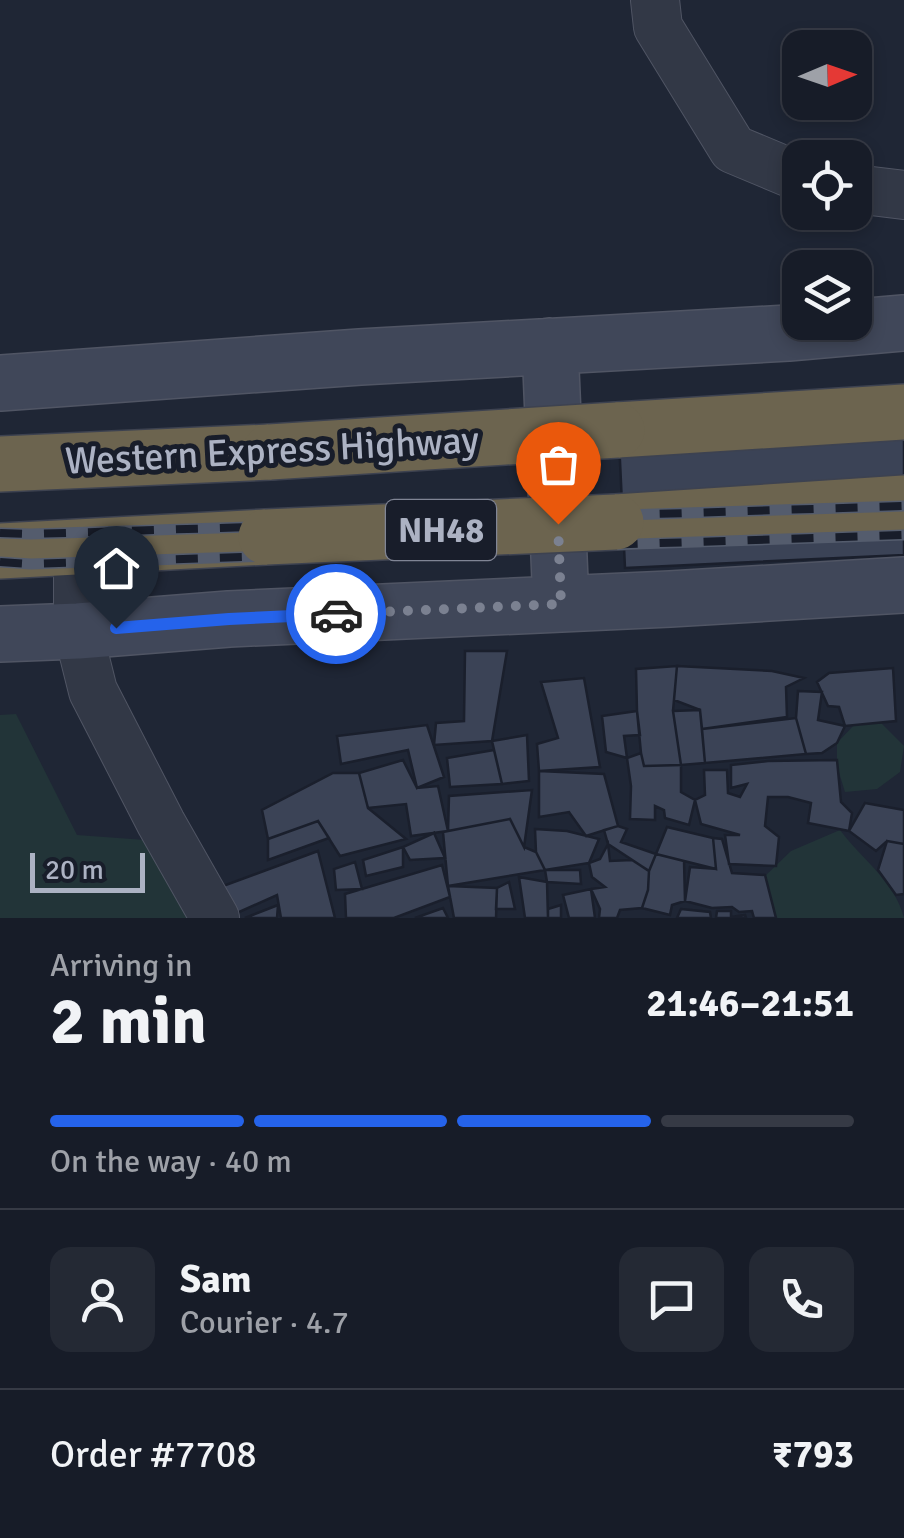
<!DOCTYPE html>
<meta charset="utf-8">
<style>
:root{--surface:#171c28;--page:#242934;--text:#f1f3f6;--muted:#9ea1a8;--line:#363a45;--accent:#2563eb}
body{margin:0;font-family:Signika,sans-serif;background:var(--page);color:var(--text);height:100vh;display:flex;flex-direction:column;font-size:38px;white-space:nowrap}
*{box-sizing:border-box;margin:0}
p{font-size:32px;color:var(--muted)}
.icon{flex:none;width:55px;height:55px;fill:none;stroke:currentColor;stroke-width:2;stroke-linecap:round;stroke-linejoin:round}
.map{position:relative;height:918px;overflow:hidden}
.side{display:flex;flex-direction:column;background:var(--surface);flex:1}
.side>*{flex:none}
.needle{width:65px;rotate:88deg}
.tools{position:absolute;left:782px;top:30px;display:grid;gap:20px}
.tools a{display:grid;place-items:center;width:90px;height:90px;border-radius:20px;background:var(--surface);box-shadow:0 5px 15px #0003,0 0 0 2px var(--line);font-size:50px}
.scale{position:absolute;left:30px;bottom:25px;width:115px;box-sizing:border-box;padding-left:10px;border:5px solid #acb2c3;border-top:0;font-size:28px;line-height:35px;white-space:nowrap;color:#acb2c3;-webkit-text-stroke:8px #181d2a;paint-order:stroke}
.pin{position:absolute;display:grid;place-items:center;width:85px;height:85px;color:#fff;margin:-102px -42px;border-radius:50% 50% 50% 0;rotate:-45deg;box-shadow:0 0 10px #0007}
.pin .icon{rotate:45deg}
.courier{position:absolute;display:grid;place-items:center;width:100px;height:100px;margin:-50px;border:8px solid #2563eb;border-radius:50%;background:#fff;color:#222;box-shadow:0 2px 12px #0007}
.summary em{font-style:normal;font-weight:700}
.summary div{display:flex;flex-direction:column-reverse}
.summary{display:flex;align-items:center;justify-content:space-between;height:170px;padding:0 50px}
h1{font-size:65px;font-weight:700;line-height:75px}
.bar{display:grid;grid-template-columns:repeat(4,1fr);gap:15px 10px;align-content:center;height:120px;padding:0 50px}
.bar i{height:12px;border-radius:8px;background:var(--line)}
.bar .selected{background:var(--accent)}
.bar p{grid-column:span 4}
.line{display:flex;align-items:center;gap:25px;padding:0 50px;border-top:2px solid var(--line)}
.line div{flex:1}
.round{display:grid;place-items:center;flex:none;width:105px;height:105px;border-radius:20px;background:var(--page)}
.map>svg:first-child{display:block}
</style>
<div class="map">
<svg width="904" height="918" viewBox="0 0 904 918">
<rect width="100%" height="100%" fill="#1f2635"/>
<path fill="#223438" d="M 16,714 L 77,835 L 145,840 L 197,918 L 0,918 L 0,715 Z
M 880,722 L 904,746 L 900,772 L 877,789 L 845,792 L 837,766 L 837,743 L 855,724 Z
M 840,830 C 862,860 894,880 904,918 L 775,918 L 760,881 L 791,851 Z"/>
<path fill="#3b4356" stroke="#1a1f2c" stroke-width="2.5" d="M 904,427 L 904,555 L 625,568 L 619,440 Z
M 465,651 L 507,651 L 492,741 L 434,745 L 436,723 L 464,721 Z
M 677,666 L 673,711 L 681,765 L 644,766 L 641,753 L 637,711 L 636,669 Z
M 677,666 L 772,671 L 804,678 L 786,687 L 787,717 L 702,729 L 700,710 L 674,700 Z
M 893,668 L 896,721 L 845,726 L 839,707 L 828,706 L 817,682 L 829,673 Z
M 584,678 L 600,767 L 539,771 L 537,744 L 558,738 L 541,682 Z
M 798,691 L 822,692 L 818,720 L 845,726 L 837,743 L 822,753 L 806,754 L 796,718 Z
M 700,710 L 705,763 L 681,765 L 673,711 Z
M 637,711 L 640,735 L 624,736 L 627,758 L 606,752 L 602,716 Z
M 796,718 L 806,754 L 705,763 L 702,729 Z
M 427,725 L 444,777 L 417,788 L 408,750 L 341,764 L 337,736 Z
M 527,735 L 529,781 L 502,784 L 492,741 Z
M 494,750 L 502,784 L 450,787 L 447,758 Z
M 641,753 L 644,766 L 681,765 L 681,792 L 695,800 L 689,825 L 665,818 L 664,810 L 655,806 L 655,820 L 630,819 L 631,786 L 627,758 Z
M 403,760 L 417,788 L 438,786 L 448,831 L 411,836 L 406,804 L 368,808 L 359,773 Z
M 837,760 L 841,802 L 852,813 L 849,831 L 808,823 L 811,803 L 788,797 L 768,797 L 765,826 L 779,837 L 776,866 L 729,864 L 725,835 L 740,835 L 701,824 L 695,800 L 705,795 L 704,770 L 727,770 L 728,793 L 740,797 L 747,784 L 731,788 L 731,765 L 768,761 Z
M 539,771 L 604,774 L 618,826 L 586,836 L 569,812 L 539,817 Z
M 333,773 L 359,773 L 368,808 L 406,839 L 340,856 L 318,821 L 268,839 L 262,810 Z
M 532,790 L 524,847 L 510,819 L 448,831 L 449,796 Z
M 865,803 L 904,810 L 904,844 L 887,841 L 876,851 L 849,831 Z
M 510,819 L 524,847 L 536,852 L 545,870 L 448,886 L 443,832 Z
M 318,821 L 329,838 L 268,860 L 268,839 Z
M 618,826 L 627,829 L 621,842 L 656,854 L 649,871 L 608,844 L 604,830 Z
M 667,827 L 713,838 L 716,869 L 656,854 Z
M 535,829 L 567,831 L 599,839 L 589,863 L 545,870 L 536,852 Z
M 434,833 L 445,858 L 410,860 L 403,847 Z
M 713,838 L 722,839 L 732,873 L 765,875 L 776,918 L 754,918 L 752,911 L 739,912 L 732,907 L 712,908 L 685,901 L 690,867 L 716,869 Z
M 887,841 L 904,844 L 904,894 L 896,895 L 878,870 Z
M 608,844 L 610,861 L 632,860 L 649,871 L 648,890 L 642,908 L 620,910 L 617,918 L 599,918 L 600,909 L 591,889 L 605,887 L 592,877 L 589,863 L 600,859 Z
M 403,847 L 403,867 L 366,876 L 363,860 Z
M 318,851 L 335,918 L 281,918 L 277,895 L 237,913 L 223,886 Z
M 656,854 L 684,861 L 685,901 L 672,905 L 670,915 L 642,908 L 648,890 L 649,871 Z
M 355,862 L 362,889 L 336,890 L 334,869 Z
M 442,865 L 450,897 L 394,918 L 346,918 L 345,894 Z
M 545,870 L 580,870 L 581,884 L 547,882 Z
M 519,877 L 547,882 L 548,918 L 525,918 Z
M 509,882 L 515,909 L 496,909 L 497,888 Z
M 448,886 L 497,888 L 496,918 L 454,918 Z
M 591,889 L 595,918 L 569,918 L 563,895 Z
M 278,905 L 277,918 L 245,918 Z
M 561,905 L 561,918 L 548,918 L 548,909 Z
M 443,908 L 448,918 L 415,918 Z
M 681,909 L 710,912 L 711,918 L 677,918 Z
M 717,911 L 731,911 L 731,917 L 745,915 L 746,918 L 716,918 Z"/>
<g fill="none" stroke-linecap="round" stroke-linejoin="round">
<defs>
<path id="street" d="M 655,0 L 658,27 L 733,149 L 800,177
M 855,189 L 904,195
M 78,548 L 78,631 L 93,691 L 161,823 L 215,918"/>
<path id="secondary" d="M 550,346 L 561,604
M 0,383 L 360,357 L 788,333 L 904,323
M 0,634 L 78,631 L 229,619 L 670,599 L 904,585"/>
<path id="highway" d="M 617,430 L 904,412
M 0,464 L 270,452
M 616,522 L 904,503
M 0,551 L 266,537"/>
</defs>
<use href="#street" stroke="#505564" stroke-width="50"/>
<use href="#secondary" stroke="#505564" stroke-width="58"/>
<use href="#highway" stroke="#3d4250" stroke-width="58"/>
<use href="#street" stroke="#323846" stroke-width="48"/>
<use href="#secondary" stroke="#404759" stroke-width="55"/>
<use href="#highway" stroke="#6c644f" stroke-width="55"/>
<defs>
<path id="rail" d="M 0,533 L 31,534 L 904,506
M 0,562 L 31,564 L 904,535"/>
</defs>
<use href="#rail" stroke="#545c6d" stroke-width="11"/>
<use href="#rail" stroke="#181d2a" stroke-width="8" stroke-dasharray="22" stroke-linecap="butt"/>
<defs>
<path id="highway-bridge" d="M 270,452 L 617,430
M 266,537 L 616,522"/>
</defs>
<use href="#highway-bridge" stroke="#3d4250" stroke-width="58" stroke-linecap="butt"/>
<use href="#highway-bridge" stroke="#6c644f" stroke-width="55"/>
</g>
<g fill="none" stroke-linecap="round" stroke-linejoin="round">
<path stroke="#7b8191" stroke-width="10" stroke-dasharray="0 18" d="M 336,614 L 561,604 L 558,524"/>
<path stroke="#2563eb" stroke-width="12" d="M 116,628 L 229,619 L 336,614"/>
</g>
<g text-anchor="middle" stroke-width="10" stroke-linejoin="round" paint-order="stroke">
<rect fill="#181d2a" stroke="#808595" stroke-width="2.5" x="386" y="500" width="110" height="60" rx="8"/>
<g font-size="35" font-weight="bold" fill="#acb2c3">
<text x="441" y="542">NH48</text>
</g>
<g font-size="38" fill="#acb2c3" stroke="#181d2a">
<text transform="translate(272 450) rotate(-3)" y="13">Western Express Highway</text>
</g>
</g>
</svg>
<div class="tools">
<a><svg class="needle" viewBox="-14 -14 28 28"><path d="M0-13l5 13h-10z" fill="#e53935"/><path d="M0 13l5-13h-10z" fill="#9ea1a8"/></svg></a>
<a><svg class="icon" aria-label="locate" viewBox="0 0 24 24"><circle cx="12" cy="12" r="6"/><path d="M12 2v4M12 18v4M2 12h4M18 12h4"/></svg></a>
<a><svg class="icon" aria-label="layers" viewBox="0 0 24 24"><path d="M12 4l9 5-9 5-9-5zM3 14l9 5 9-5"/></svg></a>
</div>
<div class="scale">20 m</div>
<div class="pin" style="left:558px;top:524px;background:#ea580c"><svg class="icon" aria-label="bag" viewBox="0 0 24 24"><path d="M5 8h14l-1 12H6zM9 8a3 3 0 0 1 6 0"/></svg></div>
<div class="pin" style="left:116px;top:628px;background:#1f2937"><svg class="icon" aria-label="home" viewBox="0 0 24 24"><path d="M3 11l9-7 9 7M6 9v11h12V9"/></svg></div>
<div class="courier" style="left:336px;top:614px"><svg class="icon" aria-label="car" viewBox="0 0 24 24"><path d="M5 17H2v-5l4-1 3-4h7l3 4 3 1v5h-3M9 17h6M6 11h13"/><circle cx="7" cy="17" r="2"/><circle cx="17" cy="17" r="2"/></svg></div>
</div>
<section class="side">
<div class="summary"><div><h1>2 min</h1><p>Arriving in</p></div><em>21:46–21:51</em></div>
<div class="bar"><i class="selected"></i><i class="selected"></i><i class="selected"></i><i></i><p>On the way · 40 m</p></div>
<div class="line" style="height:180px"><a class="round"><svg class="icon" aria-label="person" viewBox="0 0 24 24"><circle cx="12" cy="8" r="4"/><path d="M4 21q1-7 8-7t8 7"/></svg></a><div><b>Sam</b><p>Courier · 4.7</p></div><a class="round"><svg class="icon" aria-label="chat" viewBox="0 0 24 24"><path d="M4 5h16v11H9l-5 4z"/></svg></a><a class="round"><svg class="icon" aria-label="phone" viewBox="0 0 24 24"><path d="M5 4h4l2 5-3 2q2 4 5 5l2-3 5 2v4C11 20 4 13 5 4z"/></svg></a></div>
<div class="line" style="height:130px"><div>Order #7708</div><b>₹793</b></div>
</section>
